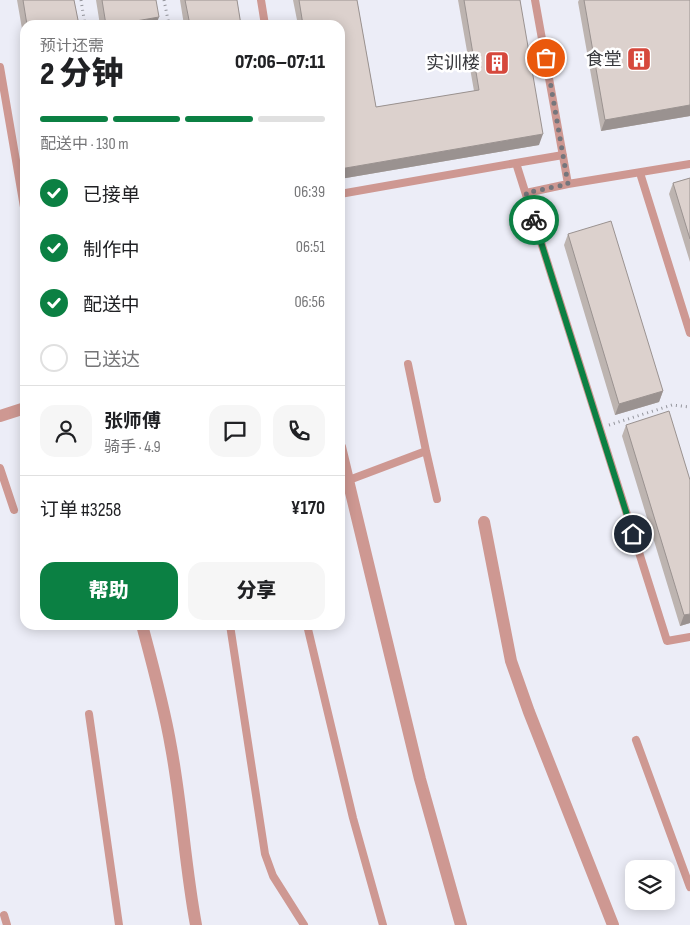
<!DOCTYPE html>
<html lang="zh">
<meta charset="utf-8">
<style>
:root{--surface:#fff;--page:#f6f6f6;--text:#202124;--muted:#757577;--line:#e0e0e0;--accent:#0b8043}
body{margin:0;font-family:"Sofia Sans Condensed","Noto Sans SC",sans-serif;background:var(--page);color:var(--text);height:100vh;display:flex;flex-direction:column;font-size:19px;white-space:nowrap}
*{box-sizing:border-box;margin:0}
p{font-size:16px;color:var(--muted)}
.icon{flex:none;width:28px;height:28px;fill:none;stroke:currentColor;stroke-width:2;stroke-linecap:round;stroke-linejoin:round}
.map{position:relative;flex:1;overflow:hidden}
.panel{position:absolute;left:20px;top:20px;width:325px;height:610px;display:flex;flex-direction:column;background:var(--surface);border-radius:15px;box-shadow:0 2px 12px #0003}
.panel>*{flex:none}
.fabs{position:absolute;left:625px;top:860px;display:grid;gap:10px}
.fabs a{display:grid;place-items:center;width:50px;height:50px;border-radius:10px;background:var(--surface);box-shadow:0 2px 12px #0003;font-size:25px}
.pin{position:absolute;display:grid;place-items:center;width:42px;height:42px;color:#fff;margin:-21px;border:2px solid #fff;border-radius:50%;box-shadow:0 1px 5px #0007}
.courier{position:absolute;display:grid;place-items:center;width:50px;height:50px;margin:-25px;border:4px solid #0b8043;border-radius:50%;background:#fff;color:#222;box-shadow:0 1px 6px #0007}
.overview em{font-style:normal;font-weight:800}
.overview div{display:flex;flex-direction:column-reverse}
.overview{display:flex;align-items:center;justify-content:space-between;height:85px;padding:0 20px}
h1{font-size:32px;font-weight:800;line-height:38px}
.bar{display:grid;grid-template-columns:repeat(4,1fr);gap:8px 5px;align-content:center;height:60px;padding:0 20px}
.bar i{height:6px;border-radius:4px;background:var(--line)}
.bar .selected{background:var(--accent)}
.bar p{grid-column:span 4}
.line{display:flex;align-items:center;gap:12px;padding:0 20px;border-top:1px solid var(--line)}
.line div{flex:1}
.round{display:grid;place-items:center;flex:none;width:52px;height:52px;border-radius:15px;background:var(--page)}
ol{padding:0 20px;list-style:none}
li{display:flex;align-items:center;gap:15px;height:55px}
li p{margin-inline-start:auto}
li .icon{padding:5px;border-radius:50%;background:var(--accent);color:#fff;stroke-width:4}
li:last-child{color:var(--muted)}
li i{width:28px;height:28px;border:2px solid var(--line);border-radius:50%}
.cta{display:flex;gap:10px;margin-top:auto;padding:10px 20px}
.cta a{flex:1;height:58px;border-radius:15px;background:var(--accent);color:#fff;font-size:20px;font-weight:800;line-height:58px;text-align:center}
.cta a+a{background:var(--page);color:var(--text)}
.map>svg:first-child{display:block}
</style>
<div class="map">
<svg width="690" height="925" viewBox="0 0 690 925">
<rect width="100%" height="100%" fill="#ecedf7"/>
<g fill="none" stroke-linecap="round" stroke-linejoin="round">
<path stroke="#94959c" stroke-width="3" stroke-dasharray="1 4" stroke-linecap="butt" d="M 81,0 L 85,25
M 164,0 L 169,25
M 609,425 L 672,405 L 690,407"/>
<path stroke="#ce9892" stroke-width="8" d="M 261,0 L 265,25
M 535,0 L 568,184 L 690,164
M 0,67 L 25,213
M 516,163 L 563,155
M 640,173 L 690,333
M 526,193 L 568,184
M 340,194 L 516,163 L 667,641 L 690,637
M 426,451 L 437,499
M 0,468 L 14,510
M 349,480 L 426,451 L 408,364
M 230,625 L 265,854 L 273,876 L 304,925
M 307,625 L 353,818 L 383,925
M 89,714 L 119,925
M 636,740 L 690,887
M 4,915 L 7,925"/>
<path stroke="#ce9892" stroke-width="12" d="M 0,416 L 25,408
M 340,447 L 420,779 L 461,925
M 484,522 L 511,661 L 529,712 L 613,925
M 142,625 C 153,666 164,706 171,747 C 182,806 185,866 196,925"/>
</g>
<path fill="#bdb4b0" d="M 17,0 L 74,0 L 79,25 L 25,25 L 25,46 Z
M 96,0 L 156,0 L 156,25 L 100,25 Z
M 180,0 L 237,0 L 241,25 L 184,25 Z
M 293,0 L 357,0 L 376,107 L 474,91 L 458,0 L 520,0 L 539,145 L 340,179 L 340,25 L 298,25 Z
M 579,0 L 690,0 L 690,116 L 601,131 L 578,2 Z
M 690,178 L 690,262 L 669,194 L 673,183 Z
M 568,234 L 663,391 L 659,402 L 615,415 L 564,245 Z
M 626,425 L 690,623 L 680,626 L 622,436 Z"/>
<path fill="#9a9290" d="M 159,17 L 156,25 L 113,25 Z
M 690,105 L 690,116 L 601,131 L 605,120 Z
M 543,134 L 539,145 L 340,179 L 340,169 Z
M 663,391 L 659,402 L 615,415 L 619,404 Z
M 690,614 L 690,623 L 680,626 L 684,615 Z"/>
<path fill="#dcd1cd" stroke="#9a9290" d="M 23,0 L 74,0 L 79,25 L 27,25 Z
M 102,0 L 156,0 L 159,17 L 113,25 L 106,25 Z
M 185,0 L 237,0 L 241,25 L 190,25 Z
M 299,0 L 357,0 L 376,107 L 479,90 L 464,0 L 520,0 L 543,134 L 340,169 L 340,25 L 303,25 Z
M 584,0 L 690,0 L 690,105 L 605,120 Z
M 690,178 L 690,239 L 673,183 Z
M 611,221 L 663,391 L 619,404 L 568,234 Z
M 669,411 L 690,480 L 690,614 L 684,615 L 626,425 Z"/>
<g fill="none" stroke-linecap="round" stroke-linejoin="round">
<path stroke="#75767c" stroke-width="5" stroke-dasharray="0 9" d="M 534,220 L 526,193 L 568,184 L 546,58"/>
<path stroke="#0b8043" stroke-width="6" d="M 534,220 L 633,534"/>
</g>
<defs>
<symbol id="building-square" viewBox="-11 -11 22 22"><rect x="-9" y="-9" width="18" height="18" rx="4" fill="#d6483c" stroke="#fff"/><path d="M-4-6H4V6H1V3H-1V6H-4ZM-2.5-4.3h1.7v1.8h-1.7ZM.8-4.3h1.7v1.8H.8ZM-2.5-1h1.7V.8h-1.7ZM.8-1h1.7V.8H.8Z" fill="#fff"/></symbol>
</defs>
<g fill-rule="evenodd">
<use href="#building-square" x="625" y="45" width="28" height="28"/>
<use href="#building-square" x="483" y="49" width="28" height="28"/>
</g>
<g text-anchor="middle" stroke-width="5" stroke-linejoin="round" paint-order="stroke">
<g font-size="18" fill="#35363a" stroke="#fff" text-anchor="end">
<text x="622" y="65">食堂</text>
<text x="480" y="69">实训楼</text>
</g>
</g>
</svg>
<div class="fabs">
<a><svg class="icon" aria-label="layers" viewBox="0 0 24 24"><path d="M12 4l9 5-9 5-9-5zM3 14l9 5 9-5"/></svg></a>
</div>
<div class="pin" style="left:546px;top:58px;background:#ea580c"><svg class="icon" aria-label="bag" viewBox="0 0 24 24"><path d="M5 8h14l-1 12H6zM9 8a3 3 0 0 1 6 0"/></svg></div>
<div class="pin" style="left:633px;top:534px;background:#1f2937"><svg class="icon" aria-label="home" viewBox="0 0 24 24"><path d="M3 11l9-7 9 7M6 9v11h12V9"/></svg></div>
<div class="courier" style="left:534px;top:220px"><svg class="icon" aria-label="bike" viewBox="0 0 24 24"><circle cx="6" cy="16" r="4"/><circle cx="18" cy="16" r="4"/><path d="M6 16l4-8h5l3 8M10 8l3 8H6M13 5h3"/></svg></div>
<section class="panel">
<div class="overview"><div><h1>2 分钟</h1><p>预计还需</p></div><em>07:06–07:11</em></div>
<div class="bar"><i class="selected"></i><i class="selected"></i><i class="selected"></i><i></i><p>配送中 · 130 m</p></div>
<ol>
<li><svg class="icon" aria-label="check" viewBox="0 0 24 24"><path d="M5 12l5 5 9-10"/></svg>已接单<p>06:39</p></li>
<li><svg class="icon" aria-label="check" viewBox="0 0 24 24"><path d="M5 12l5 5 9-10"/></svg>制作中<p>06:51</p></li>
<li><svg class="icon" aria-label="check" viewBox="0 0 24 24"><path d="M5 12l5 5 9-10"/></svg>配送中<p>06:56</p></li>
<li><i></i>已送达</li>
</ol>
<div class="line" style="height:90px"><a class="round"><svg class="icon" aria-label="person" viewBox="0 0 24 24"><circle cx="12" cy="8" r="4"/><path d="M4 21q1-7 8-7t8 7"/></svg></a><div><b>张师傅</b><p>骑手 · 4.9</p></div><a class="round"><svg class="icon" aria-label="chat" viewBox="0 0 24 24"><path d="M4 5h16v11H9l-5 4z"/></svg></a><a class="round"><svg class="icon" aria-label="phone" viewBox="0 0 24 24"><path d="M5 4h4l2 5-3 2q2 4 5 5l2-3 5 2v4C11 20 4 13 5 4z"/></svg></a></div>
<div class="line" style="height:65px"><div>订单 #3258</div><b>¥170</b></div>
<div class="cta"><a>帮助</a><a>分享</a></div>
</section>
</div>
